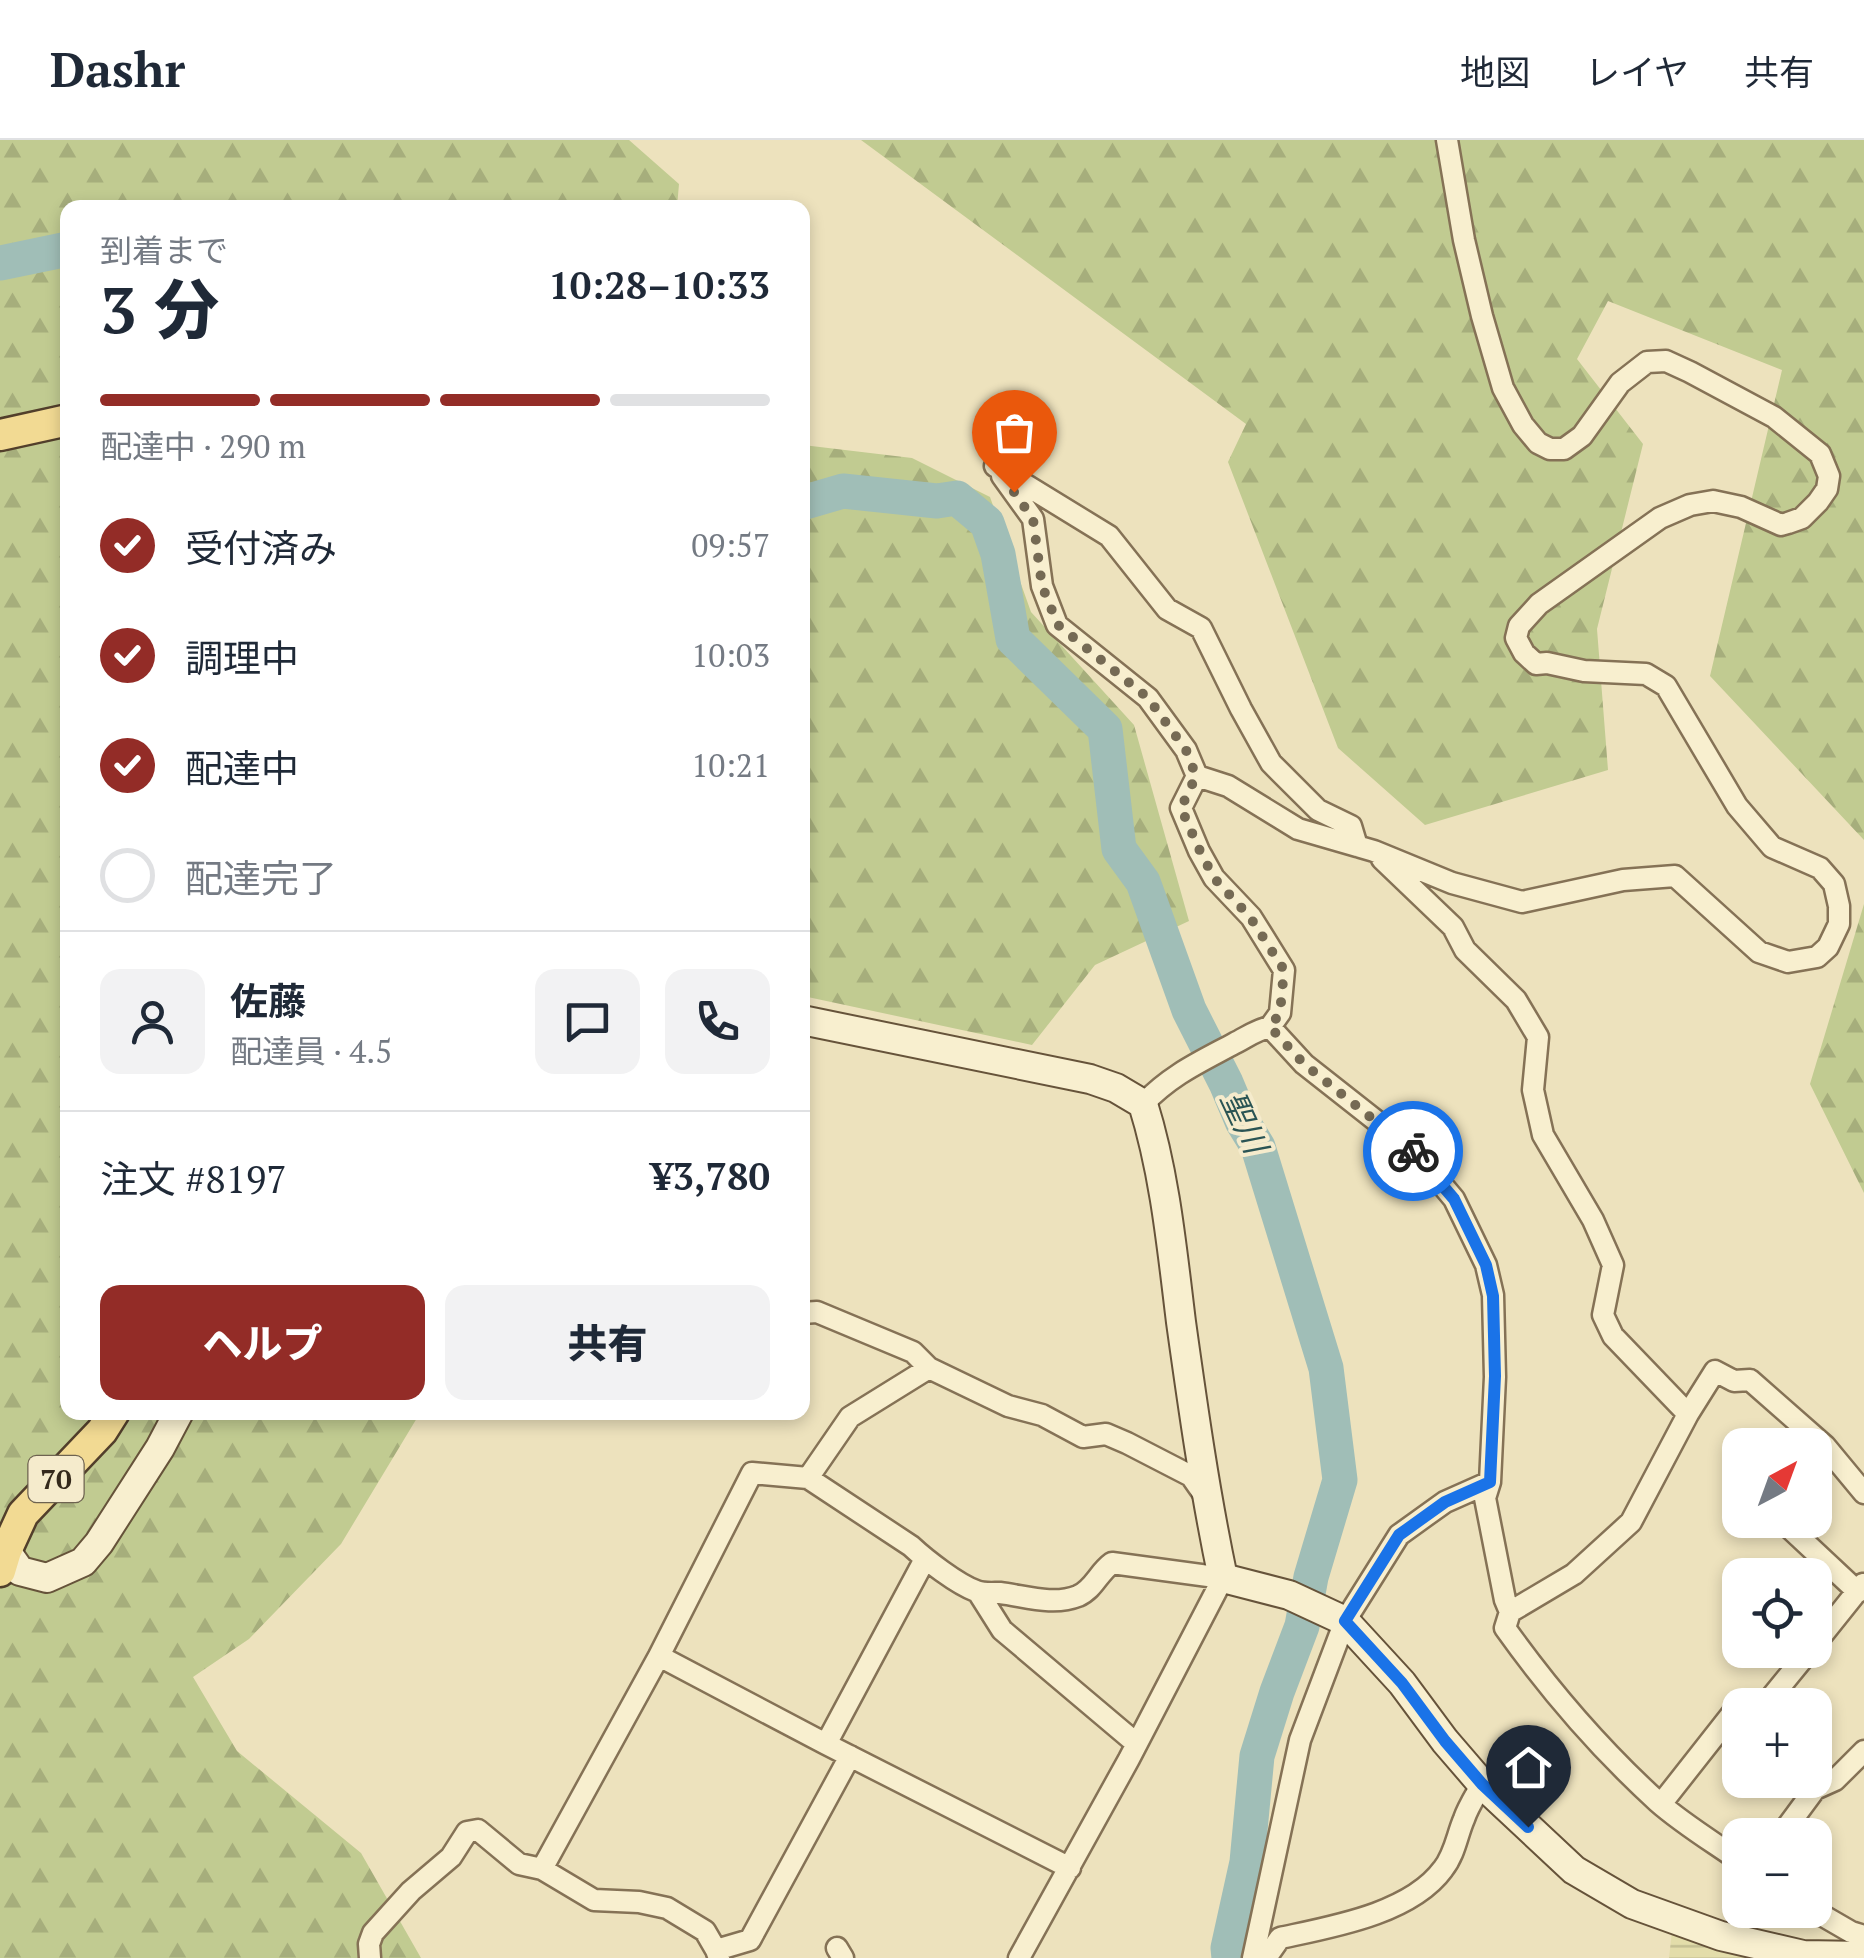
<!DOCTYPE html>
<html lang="ja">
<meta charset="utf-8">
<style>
:root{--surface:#fff;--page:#f2f2f3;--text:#1f2937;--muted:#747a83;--line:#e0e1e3;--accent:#932c27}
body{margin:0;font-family:"PT Serif","Noto Sans JP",serif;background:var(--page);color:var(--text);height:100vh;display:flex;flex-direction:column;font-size:38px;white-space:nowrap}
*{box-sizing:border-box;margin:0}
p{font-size:32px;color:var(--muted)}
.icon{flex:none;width:55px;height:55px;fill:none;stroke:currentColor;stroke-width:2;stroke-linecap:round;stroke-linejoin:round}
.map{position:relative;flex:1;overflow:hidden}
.details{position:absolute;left:60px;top:60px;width:750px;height:1220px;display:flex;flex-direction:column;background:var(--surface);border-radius:20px;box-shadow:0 5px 15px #0003}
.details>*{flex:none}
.needle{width:65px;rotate:41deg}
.tools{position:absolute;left:1722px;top:1288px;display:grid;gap:20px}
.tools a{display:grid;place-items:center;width:110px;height:110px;border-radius:20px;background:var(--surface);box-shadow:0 5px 15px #0003;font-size:50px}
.pin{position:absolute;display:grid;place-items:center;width:85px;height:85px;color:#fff;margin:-102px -42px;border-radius:50% 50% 50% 0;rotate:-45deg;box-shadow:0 0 10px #0007}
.pin .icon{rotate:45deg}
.courier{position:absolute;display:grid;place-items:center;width:100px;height:100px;margin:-50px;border:8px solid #1a73e8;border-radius:50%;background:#fff;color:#222;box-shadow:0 2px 12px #0007}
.summary em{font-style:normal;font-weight:800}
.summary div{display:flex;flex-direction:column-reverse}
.summary{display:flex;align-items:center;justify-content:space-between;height:170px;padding:0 40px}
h1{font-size:65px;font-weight:800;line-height:75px}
.bar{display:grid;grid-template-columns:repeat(4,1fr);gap:15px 10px;align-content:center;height:120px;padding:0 40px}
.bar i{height:12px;border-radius:8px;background:var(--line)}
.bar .on{background:var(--accent)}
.bar p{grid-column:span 4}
.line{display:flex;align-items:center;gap:25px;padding:0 40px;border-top:2px solid var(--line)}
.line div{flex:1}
.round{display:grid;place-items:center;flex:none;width:105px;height:105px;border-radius:20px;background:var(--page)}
ol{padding:0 40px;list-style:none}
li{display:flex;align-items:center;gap:30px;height:110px}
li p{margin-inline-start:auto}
li .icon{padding:10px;border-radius:50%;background:var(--accent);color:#fff;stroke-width:4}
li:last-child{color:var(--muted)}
li i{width:55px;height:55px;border:5px solid var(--line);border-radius:50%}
.cta{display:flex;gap:20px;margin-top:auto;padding:20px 40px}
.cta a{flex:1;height:115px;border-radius:20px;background:var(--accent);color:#fff;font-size:40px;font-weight:800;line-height:115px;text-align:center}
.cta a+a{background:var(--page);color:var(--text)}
header{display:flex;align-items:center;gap:60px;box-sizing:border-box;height:140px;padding:0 50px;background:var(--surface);border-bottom:2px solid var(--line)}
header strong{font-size:48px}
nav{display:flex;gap:55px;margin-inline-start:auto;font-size:35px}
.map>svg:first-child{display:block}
</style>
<header>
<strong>Dashr</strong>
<nav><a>地図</a><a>レイヤ</a><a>共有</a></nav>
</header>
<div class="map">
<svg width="1864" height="1818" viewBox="0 0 1864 1818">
<defs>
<pattern id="farmland-rules" width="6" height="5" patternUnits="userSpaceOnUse" patternTransform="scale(2.5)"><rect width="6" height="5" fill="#e3ddaa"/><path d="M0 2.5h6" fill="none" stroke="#c3be92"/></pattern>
<pattern id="forest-firs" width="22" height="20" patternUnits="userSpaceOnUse" patternTransform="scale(2.5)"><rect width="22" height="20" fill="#c1cb91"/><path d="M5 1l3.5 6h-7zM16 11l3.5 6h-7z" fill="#a6ae7c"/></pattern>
</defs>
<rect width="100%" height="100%" fill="#ede2bd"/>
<path fill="url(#farmland-rules)" d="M 1672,1791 L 1805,1818 L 1669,1818 Z"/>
<path fill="url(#forest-firs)" d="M 0,0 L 629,0 L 679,44 L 677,67 L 68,68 L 68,1272 L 420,1273 L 341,1404 L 249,1499 L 193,1537 L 237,1611 L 361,1713 L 421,1818 L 0,1818 Z
M 861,0 L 1864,0 L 1864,700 L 1710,536 L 1782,230 L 1608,161 L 1577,219 L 1643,304 L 1597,489 L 1608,630 L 1425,685 L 1338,608 L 1228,322 L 1246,284 Z
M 803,305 L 912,318 L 990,357 L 1031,472 L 1134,585 L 1189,781 L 1095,825 L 1032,905 L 803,856 Z
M 1864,764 L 1864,1053 L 1810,944 Z"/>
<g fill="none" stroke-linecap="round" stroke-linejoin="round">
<path stroke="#a0beb7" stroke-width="35" d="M 0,123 L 68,109
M 802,363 L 843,351 L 937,361 L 957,358 L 987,383 L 998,414 L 1013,499 L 1105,589 L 1119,709 L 1143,742 L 1189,870 L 1226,943 L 1242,981 L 1258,1007 L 1326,1228 L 1340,1340 L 1311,1437 L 1302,1486 L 1277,1552 L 1257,1616 L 1247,1722 L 1228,1808 L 1229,1818"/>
<defs>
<path id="street" d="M 995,326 L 1109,396 L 1167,469 L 1201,488 L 1241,569 L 1271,623 L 1318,670 L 1351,686 L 1357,706
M 1002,336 L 1033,379 L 1042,446 L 1057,485 L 1148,558 L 1186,610 L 1197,636
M 1382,719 L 1453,787 L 1465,810 L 1516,860 L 1538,897 L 1533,950 L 1543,995 L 1593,1080 L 1613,1125 L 1603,1175 L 1613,1196 L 1688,1274
M 1270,887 L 1304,924 L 1412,1009 L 1454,1059 L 1486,1125 L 1493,1155 L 1495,1237 L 1490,1342
M 1143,964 C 1172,934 1200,922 1235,903 C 1247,897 1256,890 1270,887 L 1280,873 L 1284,830 L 1251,777 L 1214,738 L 1199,711 L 1181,668 L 1197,636 L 1228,646 L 1298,689 L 1374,711 L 1452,743 L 1522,762 L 1623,740 L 1675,736 L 1759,812 L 1788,822 L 1817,817 L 1828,807 L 1839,784 L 1839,766 L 1834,744 L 1820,728 L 1772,707 L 1737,666 L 1666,546 L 1646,534 L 1584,531 L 1547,523 L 1536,524 L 1524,513 L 1516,498 L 1519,486 L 1539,464 L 1660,378 L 1690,365 L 1713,361 L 1741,367 L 1781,385 L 1788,383 L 1802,378 L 1818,362 L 1827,349 L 1829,336 L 1820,314 L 1774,277 L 1690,232 L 1666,221 L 1647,222 L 1620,243 L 1582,296 L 1564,309 L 1550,309 L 1538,303 L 1523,285 L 1503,248 L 1482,176 L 1464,100 L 1447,0
M 802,1173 L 817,1172 L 913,1212 L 929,1228 L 1008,1266 L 1042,1275 L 1083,1297 L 1106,1294 L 1127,1303 L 1191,1336 L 1205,1356
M 808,1338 L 850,1277 L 929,1228
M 1781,1380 L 1858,1452
M 978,1452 L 1002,1490 L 1137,1604
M 1510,1472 L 1574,1434 L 1631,1382 L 1688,1274 L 1715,1231 L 1734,1241 L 1750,1240 L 1825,1306 L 1864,1353
M 1815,1504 L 1863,1444
M 659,1516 L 826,1604 L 1070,1728
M 1765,1565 L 1810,1510
M 826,1604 L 925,1419
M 1661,1664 L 1735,1570 L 1740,1570
M 1781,1695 L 1815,1649 L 1835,1640 L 1864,1611
M 542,1729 L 659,1516 L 752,1333 L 808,1338 L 911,1406 C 926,1420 957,1444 976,1451 C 983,1454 992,1453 1000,1453 C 1025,1456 1053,1466 1078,1456 C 1094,1449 1098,1433 1112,1423 L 1223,1438 L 1129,1619 L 1019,1818
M 1813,1770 L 1851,1792 L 1864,1796
M 837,1808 L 843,1818
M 716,1810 L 750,1800 L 850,1616
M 370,1818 L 369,1804 L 373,1793 L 411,1751 L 451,1717 L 467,1692 L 478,1690 L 519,1724 L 542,1729 L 594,1760 L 639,1762 L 667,1768 L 705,1791 L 716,1810 L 719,1818
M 1253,1818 L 1300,1600 L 1345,1481 L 1399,1395 L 1445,1362 L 1490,1342 L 1485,1358 L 1505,1460 L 1510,1472 L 1505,1488 C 1550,1551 1601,1610 1658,1662 C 1683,1684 1713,1702 1740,1721
M 1266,1818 L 1280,1798 C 1331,1787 1410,1774 1443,1729 C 1455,1714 1457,1695 1464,1679 C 1468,1667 1476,1655 1482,1644"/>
<path id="secondary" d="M 802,880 L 1090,939 L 1116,948 L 1143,964 C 1165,1034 1172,1109 1181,1182 C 1193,1268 1205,1353 1223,1438 L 1289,1455 L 1345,1481 L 1402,1543 L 1445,1601 L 1482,1644 L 1574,1730 L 1632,1764 L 1721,1796 L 1803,1815 L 1864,1816
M 6,1411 L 20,1431 L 47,1438 L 83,1422 L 99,1403 L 160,1308 L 179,1272"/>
<path id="primary" d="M 0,295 L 68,280
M 0,1431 L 6,1411 L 23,1374 L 102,1291 L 114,1272"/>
</defs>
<use href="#street" stroke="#857256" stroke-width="25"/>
<use href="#secondary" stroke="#66533a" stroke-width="32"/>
<use href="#primary" stroke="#523f2b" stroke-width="35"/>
<use href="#street" stroke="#f8efcf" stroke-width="20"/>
<use href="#secondary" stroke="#f8efcf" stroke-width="28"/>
<use href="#primary" stroke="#f2da93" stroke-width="30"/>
</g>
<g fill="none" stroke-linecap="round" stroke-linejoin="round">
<path stroke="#756a54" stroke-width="10" stroke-dasharray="0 18" d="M 1014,352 L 1033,379 L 1042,446 L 1058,485 L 1148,558 L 1186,610 L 1196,636 L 1181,668 L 1200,711 L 1214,738 L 1250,777 L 1284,830 L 1280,873 L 1270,887 L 1304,924 L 1413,1011"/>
<path stroke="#1a73e8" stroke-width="12" d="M 1413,1011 L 1454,1059 L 1486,1125 L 1493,1156 L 1495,1236 L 1490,1342 L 1445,1362 L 1399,1395 L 1345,1481 L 1402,1543 L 1445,1601 L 1482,1644 L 1528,1687"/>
</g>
<g text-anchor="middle" stroke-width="8" stroke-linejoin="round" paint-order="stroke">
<rect fill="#f5ebcc" stroke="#6e6350" stroke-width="2.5" x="28.5" y="1316" width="55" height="46" rx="8"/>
<g font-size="28" font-weight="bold" fill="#34291b">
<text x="56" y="1349">70</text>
</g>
<g font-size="32" font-style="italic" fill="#2a5454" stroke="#f5ebcc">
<text transform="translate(1244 982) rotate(65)" y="11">聖川</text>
</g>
</g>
</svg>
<div class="tools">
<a><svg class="needle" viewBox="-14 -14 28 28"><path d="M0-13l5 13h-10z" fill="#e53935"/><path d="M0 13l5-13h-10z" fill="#747a83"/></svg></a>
<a><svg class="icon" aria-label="locate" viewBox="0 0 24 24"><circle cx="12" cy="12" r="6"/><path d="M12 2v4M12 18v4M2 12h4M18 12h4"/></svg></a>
<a>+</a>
<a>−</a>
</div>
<div class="pin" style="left:1014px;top:352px;background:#ea580c"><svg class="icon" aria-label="bag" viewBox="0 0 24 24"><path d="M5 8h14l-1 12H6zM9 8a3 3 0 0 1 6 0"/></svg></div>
<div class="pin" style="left:1528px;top:1687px;background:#1f2937"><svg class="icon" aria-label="home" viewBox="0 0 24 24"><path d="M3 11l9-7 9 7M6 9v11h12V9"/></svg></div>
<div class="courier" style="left:1413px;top:1011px"><svg class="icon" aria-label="bike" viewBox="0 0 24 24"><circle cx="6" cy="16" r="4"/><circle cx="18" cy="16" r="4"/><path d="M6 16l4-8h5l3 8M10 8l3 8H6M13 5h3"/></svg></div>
<section class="details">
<div class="summary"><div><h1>3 分</h1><p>到着まで</p></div><em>10:28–10:33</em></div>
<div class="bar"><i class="on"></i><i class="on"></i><i class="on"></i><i></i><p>配達中 · 290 m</p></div>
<ol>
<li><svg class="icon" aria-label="check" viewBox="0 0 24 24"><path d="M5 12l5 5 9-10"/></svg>受付済み<p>09:57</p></li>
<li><svg class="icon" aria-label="check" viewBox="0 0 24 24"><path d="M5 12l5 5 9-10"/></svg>調理中<p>10:03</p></li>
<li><svg class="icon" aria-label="check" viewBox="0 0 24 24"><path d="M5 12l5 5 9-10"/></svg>配達中<p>10:21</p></li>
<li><i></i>配達完了</li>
</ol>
<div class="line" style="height:180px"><a class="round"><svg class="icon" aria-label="person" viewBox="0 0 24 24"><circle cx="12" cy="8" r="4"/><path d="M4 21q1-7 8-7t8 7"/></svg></a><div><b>佐藤</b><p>配達員 · 4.5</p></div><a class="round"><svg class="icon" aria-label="chat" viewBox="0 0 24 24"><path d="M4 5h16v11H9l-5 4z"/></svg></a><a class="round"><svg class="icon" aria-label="phone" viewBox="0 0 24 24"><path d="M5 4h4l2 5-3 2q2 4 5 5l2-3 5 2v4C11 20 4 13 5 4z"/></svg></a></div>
<div class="line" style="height:130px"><div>注文 #8197</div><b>¥3,780</b></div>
<div class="cta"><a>ヘルプ</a><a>共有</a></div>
</section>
</div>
